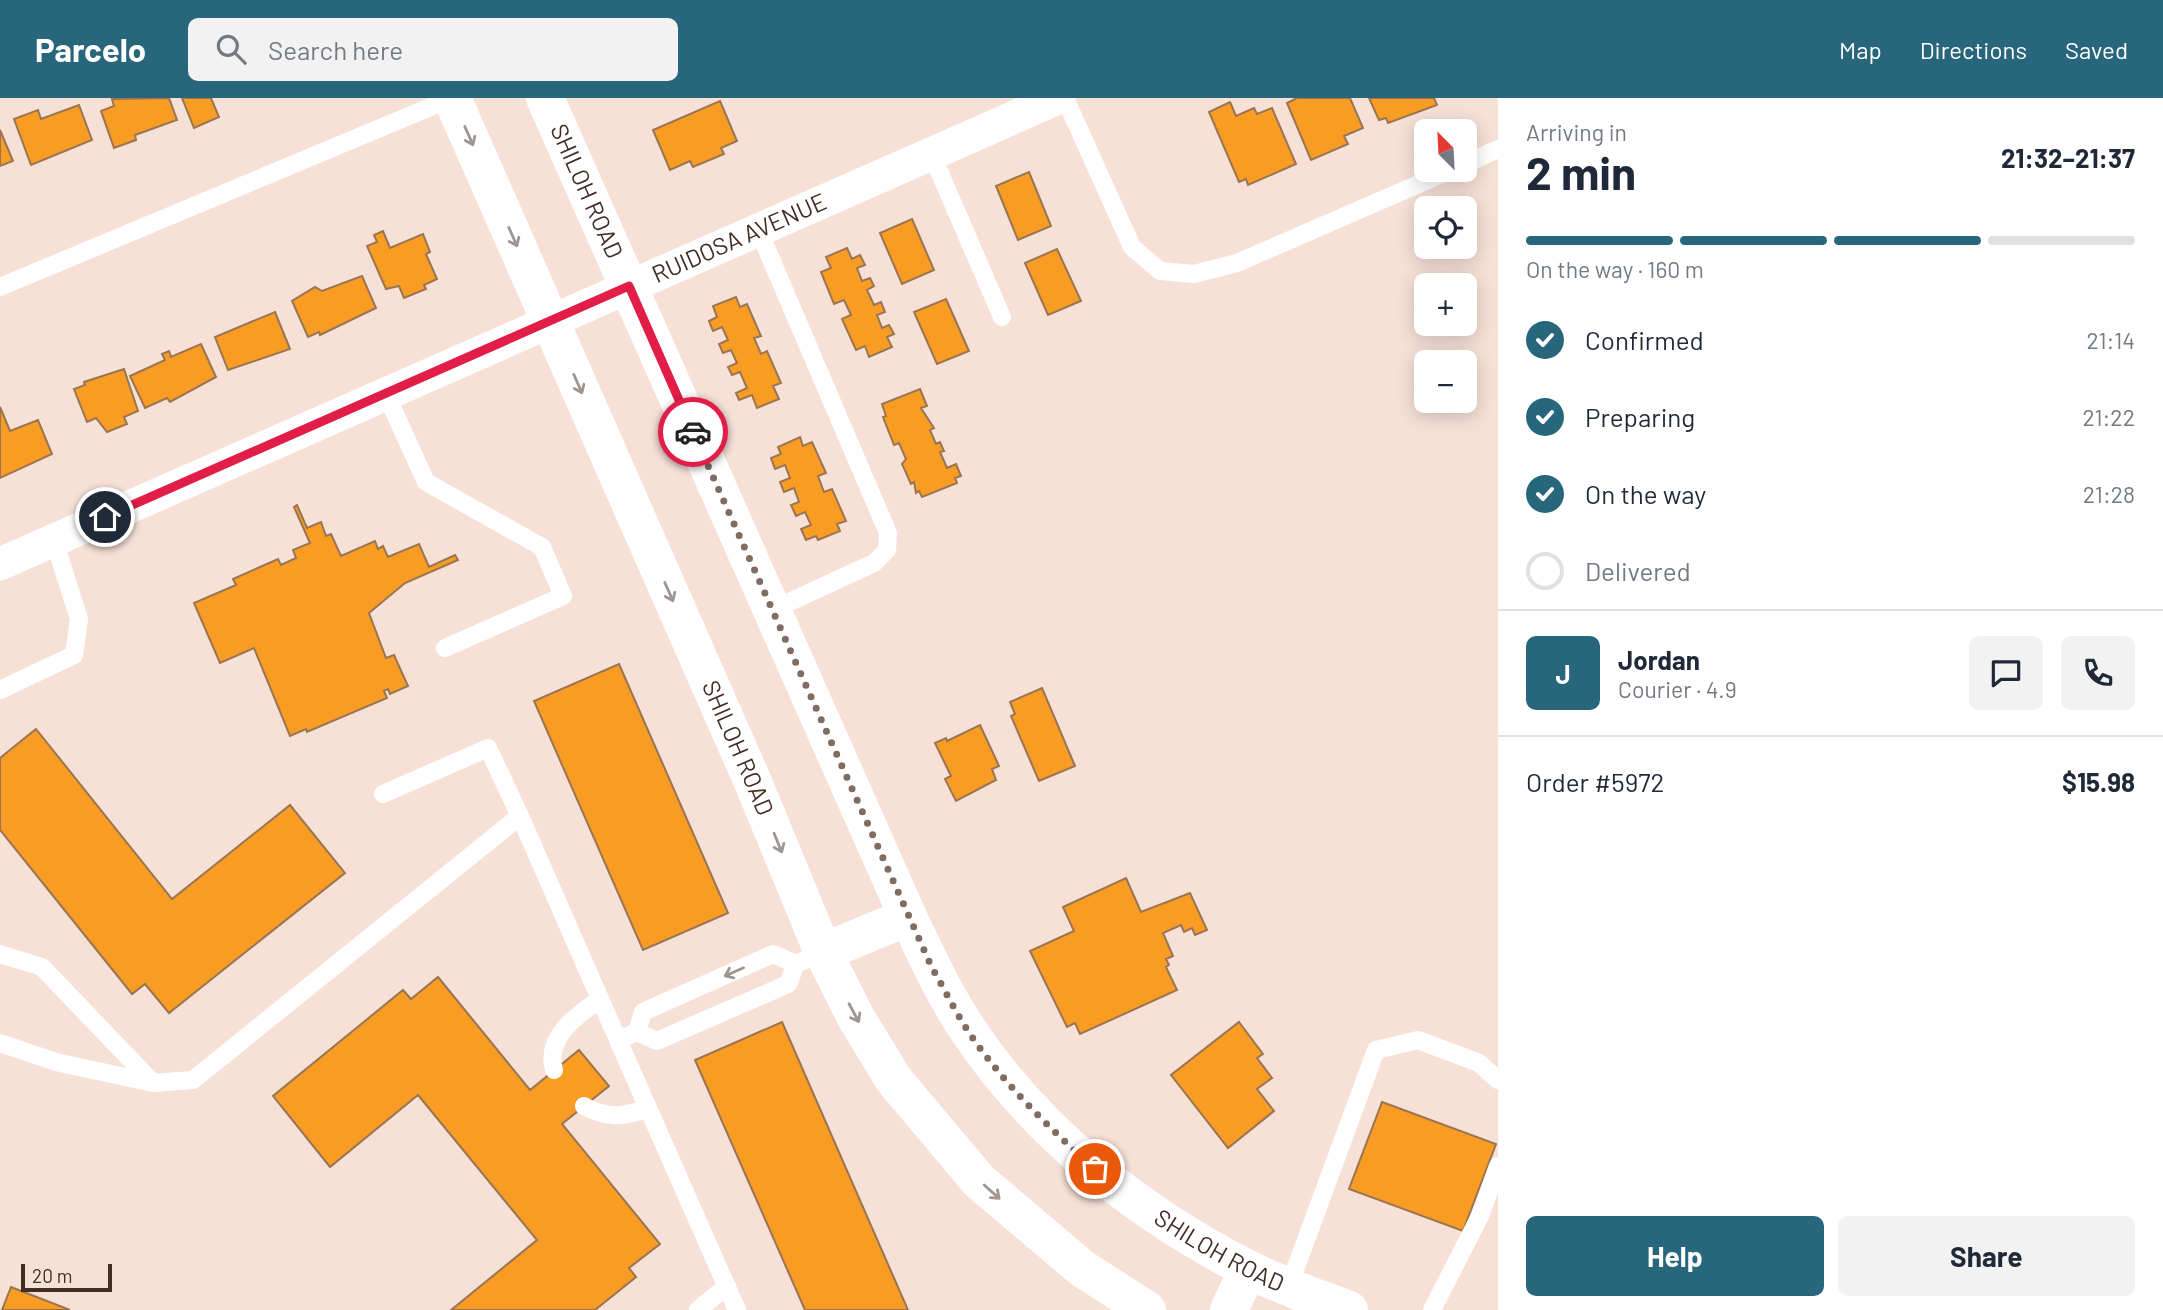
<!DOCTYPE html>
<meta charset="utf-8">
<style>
:root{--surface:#fff;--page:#f2f2f3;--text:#1f2937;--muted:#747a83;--line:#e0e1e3;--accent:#28667c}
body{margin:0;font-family:Barlow,sans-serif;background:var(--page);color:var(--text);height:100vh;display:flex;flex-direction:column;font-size:26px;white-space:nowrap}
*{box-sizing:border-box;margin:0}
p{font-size:23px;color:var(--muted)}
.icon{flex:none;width:38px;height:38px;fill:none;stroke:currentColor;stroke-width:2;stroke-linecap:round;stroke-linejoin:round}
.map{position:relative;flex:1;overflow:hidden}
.drawer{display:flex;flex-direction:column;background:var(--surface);width:665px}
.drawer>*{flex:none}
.needle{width:46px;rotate:336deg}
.controls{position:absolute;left:1414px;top:21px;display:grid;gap:14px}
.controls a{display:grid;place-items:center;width:63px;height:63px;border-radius:10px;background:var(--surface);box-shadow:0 4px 18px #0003;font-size:35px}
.scale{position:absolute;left:21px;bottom:18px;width:91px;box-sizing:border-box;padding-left:7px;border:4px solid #412d23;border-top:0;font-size:19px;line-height:24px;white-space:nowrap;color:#412d23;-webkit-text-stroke:5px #f7e1d7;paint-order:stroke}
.pin{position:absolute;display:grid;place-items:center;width:60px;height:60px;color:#fff;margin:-30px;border:4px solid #fff;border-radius:50%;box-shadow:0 2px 7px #0007}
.courier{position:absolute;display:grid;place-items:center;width:70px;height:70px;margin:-35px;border:5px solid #e11d48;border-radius:50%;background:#fff;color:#222;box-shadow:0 2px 9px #0007}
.headline em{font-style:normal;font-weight:700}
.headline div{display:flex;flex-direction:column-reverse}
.headline{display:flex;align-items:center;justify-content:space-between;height:119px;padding:0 28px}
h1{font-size:46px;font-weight:700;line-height:52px}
.bar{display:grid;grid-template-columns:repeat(4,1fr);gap:10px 7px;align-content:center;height:84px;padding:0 28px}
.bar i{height:9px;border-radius:5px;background:var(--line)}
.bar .current{background:var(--accent)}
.bar p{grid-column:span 4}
.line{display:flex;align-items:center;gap:18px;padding:0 28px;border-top:2px solid var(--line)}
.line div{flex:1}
.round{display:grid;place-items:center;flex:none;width:74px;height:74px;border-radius:10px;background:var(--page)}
ol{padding:0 28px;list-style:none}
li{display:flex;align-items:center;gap:21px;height:77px}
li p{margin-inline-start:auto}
li .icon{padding:7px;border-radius:50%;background:var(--accent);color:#fff;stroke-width:4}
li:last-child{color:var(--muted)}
li i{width:38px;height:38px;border:4px solid var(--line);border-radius:50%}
.cta{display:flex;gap:14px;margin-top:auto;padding:14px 28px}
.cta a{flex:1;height:80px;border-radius:10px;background:var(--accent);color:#fff;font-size:28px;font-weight:700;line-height:80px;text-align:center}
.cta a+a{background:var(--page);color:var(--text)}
header{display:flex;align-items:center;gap:42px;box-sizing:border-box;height:98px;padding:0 35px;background:var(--accent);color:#fff}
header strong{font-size:33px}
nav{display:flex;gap:38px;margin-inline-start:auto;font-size:24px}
.search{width:490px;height:63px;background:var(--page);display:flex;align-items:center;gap:18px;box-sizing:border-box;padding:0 24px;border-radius:10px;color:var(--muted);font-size:26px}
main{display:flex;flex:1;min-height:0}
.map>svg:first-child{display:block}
</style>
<header>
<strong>Parcelo</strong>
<div class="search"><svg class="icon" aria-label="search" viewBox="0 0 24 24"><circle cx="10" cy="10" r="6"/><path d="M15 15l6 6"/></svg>Search here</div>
<nav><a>Map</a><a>Directions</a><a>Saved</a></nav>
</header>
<main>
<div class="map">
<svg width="1498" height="1212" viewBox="0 0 1498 1212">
<rect width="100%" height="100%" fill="#f7e1d7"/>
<path fill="#f99c24" stroke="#9a7551" stroke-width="2" d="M 169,0 L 177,22 L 135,37 L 136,42 L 114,50 L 101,13 L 114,8 L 112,1 Z
M 182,0 L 211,0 L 219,19 L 194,30 Z
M 1297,0 L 1350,0 L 1363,30 L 1344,38 L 1348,46 L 1311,62 L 1287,5 Z
M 1369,0 L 1434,0 L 1437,7 L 1388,25 L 1386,20 L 1379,22 Z
M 720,3 L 737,43 L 721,50 L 724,56 L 693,69 L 690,63 L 670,72 L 653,32 Z
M 1230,4 L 1236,18 L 1254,10 L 1257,16 L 1272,10 L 1296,66 L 1248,87 L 1246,81 L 1239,84 L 1209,14 Z
M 79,7 L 92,42 L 31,67 L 14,21 L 38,12 L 41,21 Z
M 0,32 L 13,63 L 0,68 Z
M 1029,74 L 1051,128 L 1018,142 L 996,88 Z
M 912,121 L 934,172 L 902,186 L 880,135 Z
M 383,133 L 390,150 L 423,136 L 430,154 L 426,156 L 437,181 L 424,187 L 426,191 L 404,200 L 399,188 L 386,191 L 367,148 L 377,144 L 374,137 Z
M 847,150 L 852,161 L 860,157 L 865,167 L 857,170 L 862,183 L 870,180 L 874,188 L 867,192 L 874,207 L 881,204 L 885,214 L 877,217 L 882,230 L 889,227 L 894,236 L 887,239 L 892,249 L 869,259 L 865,248 L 856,252 L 842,221 L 851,217 L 844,202 L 834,206 L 821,174 L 831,170 L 826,159 Z
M 1057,151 L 1081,203 L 1048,217 L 1025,165 Z
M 362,178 L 376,210 L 320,237 L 319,234 L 308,239 L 292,203 L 315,189 L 322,193 Z
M 736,199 L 740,209 L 747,206 L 761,238 L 754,240 L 761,256 L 767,253 L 781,285 L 773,288 L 779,301 L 757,310 L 752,297 L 739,302 L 736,295 L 747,290 L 740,274 L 732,277 L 728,269 L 737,265 L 731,252 L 723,255 L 719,246 L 728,242 L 722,229 L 713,233 L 709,223 L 717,219 L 713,208 Z
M 946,201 L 969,253 L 937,266 L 914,214 Z
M 275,214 L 290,251 L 228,272 L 215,239 Z
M 201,246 L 216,279 L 170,304 L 167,300 L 145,310 L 130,278 L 165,262 L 162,256 L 169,253 L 171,259 Z
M 124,271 L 138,313 L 124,319 L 127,326 L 107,334 L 96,320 L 87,324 L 74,291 L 85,287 L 84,284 Z
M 920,291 L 927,308 L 921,310 L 934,330 L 930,332 L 936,346 L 940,344 L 944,353 L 940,354 L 947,370 L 956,366 L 961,378 L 955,380 L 957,385 L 922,399 L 919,393 L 916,395 L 914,384 L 911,386 L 902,366 L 906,361 L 899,345 L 894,347 L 883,319 L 886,318 L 882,306 Z
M 0,309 L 10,333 L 38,322 L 52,356 L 0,380 Z
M 800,339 L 803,348 L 812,344 L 826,375 L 818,378 L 824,394 L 832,391 L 846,423 L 837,426 L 840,433 L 818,442 L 816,438 L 806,442 L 801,431 L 811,427 L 805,414 L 796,418 L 791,407 L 799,404 L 794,390 L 784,394 L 780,384 L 790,380 L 785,367 L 775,371 L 771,360 L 781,356 L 778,349 Z
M 297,407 L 307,430 L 321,424 L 326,438 L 331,436 L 341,458 L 375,443 L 378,451 L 383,448 L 388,459 L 419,446 L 429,469 L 455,457 L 458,462 L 405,485 L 369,515 L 386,560 L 394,557 L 408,588 L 390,596 L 388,591 L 384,593 L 387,600 L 307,634 L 306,631 L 290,638 L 254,550 L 220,565 L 194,505 L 236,487 L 233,481 L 278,461 L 281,467 L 296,460 L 293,452 L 310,445 L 294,409 Z
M 619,566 L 728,815 L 643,852 L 534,603 Z
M 1042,590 L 1075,668 L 1039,683 L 1011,618 L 1015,616 L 1010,604 Z
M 980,627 L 999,668 L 992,671 L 996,682 L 956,703 L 945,681 L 951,678 L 935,645 L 946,640 L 947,643 Z
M 36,631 L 172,801 L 290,707 L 345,775 L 169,915 L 145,886 L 132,896 L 0,732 L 0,660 Z
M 1126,780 L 1141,814 L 1190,795 L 1207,832 L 1195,837 L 1192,830 L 1184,834 L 1181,827 L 1163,835 L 1173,858 L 1166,861 L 1169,867 L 1166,869 L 1177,892 L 1080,936 L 1075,925 L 1067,929 L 1030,853 L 1074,833 L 1063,809 Z
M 438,879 L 530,992 L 579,952 L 609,988 L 562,1026 L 660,1146 L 629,1170 L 636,1179 L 595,1212 L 451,1212 L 537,1142 L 418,997 L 330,1069 L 273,998 L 403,892 L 411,901 Z
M 782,924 L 908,1212 L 805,1212 L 695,962 Z
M 1239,924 L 1263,956 L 1257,960 L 1272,980 L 1257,991 L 1274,1013 L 1228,1050 L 1171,977 Z
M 1382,1004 L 1496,1046 L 1463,1133 L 1349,1091 Z
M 11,1189 L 70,1212 L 2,1212 Z"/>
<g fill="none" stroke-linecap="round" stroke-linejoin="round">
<path stroke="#fff" stroke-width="18" d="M 1065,0 L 1132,149 L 1160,173 L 1194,176 L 1237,165 L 1451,72
M 932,57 L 1002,219
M 1465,66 L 1498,51
M 759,133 L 888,435 L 887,452 L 874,465 L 772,512
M 0,189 L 452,0
M 386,296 L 426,384 L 542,449 L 563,498 L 445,550
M 0,592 L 74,557 L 79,521 L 54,442
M 520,718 L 618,942 L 637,934 L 643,914 L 773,856 L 796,866
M 0,856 L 42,869 L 153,985 L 193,982 L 520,718 L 488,650 L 383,696
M 637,934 L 657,943 L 788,886 L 796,866 L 805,862
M 618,942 L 737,1212
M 0,945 L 56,964 L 153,985
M 554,972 C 545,939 576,918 600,901
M 584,1008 C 607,1021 625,1019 648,1010
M 1289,1188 L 1376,952 L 1418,942 L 1479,965 L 1498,982
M 698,1212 L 727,1188
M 1432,1212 L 1480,1118 L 1498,1068"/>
<path stroke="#fff" stroke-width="33" id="s1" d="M 0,466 L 1058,0"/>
<path stroke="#fff" stroke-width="38" d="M 1229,1212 L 1248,1172"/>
<g stroke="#fff" stroke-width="38">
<path id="s2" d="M 452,0 L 752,682 L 823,854 L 855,918 L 894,982 L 979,1083 L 1083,1171 L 1147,1212"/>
<path id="s3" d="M 545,0 L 908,819 C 927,858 945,899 970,935 C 1038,1036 1139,1115 1246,1170 C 1278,1187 1315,1199 1349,1212"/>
<path d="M 823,854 L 908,819"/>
</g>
</g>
<defs><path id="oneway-shaft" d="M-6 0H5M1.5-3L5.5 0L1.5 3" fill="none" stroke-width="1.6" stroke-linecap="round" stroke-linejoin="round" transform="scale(1.75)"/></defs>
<g stroke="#a09691">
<use href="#oneway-shaft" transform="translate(469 38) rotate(66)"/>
<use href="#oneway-shaft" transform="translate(513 139) rotate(66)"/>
<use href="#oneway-shaft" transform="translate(578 286) rotate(66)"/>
<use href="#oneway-shaft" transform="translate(669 494) rotate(66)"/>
<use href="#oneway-shaft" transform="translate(778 745) rotate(68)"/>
<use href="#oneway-shaft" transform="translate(734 874) rotate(156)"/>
<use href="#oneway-shaft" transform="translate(854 915) rotate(62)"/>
<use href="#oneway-shaft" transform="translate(992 1094) rotate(42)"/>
</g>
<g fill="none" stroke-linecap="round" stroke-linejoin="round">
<path stroke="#816c62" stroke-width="7" stroke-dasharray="0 12.6" d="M 693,334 L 932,870 C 945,892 956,915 970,936 C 1005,987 1049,1030 1095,1071"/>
<path stroke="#e11d48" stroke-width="9" d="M 105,419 L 629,188 L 693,334"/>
</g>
<g text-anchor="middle" stroke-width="7" stroke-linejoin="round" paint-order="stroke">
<g font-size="24" fill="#412d23" stroke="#f7e1d7">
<text dy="8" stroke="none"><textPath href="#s3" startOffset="102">SHILOH ROAD</textPath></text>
<text dy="8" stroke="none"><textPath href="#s1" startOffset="808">RUIDOSA AVENUE</textPath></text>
<text dy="8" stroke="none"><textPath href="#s2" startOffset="710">SHILOH ROAD</textPath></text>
<text dy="8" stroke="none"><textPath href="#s3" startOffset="1362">SHILOH ROAD</textPath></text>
</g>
</g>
</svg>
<div class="controls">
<a><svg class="needle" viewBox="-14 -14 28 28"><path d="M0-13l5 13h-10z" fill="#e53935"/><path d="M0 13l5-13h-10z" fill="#747a83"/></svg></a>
<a><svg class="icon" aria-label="locate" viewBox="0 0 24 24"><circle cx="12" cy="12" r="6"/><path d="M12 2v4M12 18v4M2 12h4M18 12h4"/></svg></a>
<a>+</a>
<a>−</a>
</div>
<div class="scale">20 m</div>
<div class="pin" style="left:1095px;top:1071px;background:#ea580c"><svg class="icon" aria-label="bag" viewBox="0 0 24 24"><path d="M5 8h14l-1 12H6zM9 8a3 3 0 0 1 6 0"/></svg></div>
<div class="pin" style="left:105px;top:419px;background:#1f2937"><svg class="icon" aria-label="home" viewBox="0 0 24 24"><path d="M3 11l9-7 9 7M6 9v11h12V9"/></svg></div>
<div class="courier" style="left:693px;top:334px"><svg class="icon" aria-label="car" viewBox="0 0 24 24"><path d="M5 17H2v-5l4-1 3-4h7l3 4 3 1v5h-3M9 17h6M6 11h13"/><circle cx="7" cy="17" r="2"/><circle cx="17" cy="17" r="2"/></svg></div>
</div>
<section class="drawer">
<div class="headline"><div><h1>2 min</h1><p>Arriving in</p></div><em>21:32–21:37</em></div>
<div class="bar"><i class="current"></i><i class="current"></i><i class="current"></i><i></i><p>On the way · 160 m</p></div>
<ol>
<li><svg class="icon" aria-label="check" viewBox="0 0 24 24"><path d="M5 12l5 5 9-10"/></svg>Confirmed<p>21:14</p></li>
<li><svg class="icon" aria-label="check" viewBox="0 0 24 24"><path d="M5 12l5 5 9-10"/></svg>Preparing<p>21:22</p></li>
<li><svg class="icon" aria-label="check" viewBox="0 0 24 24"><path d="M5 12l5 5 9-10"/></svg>On the way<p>21:28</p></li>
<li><i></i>Delivered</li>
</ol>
<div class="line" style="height:126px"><b class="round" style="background:var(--accent);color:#fff">J</b><div><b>Jordan</b><p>Courier · 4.9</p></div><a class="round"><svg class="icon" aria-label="chat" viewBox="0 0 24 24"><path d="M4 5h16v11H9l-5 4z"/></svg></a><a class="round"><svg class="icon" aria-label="phone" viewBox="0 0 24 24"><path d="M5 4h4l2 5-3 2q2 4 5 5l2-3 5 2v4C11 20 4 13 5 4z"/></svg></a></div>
<div class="line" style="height:91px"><div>Order #5972</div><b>$15.98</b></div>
<div class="cta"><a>Help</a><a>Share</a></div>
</section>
</main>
